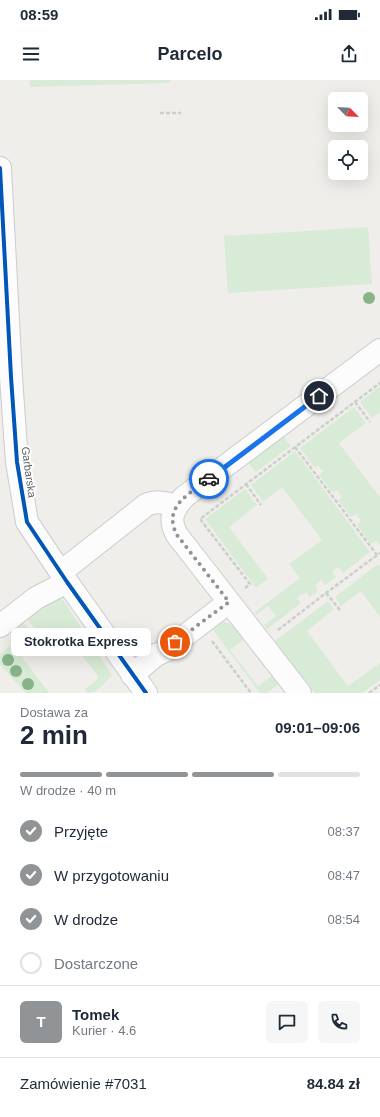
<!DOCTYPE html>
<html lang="pl">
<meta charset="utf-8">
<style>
:root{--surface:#fff;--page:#f6f6f7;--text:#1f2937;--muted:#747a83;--line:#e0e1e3;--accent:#919496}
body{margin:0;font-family:Helvetica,sans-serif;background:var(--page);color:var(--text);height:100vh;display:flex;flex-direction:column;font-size:15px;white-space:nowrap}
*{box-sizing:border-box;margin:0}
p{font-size:13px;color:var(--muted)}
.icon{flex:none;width:22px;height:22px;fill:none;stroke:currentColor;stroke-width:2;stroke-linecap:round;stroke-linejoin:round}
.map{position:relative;height:613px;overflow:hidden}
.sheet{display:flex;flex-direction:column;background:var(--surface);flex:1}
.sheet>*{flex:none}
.needle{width:26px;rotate:114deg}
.tools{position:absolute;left:328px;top:12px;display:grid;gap:8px}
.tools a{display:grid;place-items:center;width:40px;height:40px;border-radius:6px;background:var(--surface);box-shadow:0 4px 16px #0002;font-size:20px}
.pin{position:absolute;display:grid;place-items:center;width:34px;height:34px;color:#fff;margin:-17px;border:2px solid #fff;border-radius:50%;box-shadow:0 1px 4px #0007}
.courier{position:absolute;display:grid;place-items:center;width:40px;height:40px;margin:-20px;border:3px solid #1a73e8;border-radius:50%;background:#fff;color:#222;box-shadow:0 1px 5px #0007}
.bubble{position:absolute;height:28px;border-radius:6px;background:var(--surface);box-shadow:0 4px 16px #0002;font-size:13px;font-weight:700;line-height:28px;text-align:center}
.headline em{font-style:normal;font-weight:700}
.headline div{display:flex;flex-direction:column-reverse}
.headline{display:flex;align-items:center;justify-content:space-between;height:68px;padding:0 20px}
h1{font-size:26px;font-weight:700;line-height:30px}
.bar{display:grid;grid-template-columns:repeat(4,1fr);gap:6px 4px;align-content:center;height:48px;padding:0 20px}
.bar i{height:5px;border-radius:3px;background:var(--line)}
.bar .on{background:var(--accent)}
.bar p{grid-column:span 4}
.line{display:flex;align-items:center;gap:10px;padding:0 20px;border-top:1px solid var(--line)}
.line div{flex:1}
.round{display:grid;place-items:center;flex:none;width:42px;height:42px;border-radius:6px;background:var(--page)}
ol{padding:0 20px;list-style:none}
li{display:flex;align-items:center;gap:12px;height:44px}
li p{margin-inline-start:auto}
li .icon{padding:4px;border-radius:50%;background:var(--accent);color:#fff;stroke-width:4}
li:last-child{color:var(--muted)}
li i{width:22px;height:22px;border:2px solid var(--line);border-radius:50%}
.status{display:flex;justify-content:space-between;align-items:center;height:28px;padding:0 20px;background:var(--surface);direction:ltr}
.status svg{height:11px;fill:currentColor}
header{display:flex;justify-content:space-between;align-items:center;height:52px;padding:0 20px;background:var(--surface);font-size:18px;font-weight:700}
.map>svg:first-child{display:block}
</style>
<div class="status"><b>08:59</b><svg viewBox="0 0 49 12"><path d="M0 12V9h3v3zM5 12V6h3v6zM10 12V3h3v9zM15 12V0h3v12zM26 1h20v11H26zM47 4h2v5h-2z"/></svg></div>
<header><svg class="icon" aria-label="menu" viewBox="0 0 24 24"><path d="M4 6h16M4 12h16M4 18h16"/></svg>Parcelo<svg class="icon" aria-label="share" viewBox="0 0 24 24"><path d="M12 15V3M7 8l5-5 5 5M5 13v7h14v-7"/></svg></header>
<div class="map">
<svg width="380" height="613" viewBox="0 0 380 613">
<rect width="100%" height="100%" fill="#efeeea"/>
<path fill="#d8ebd6" d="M 30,0 L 171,0 L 171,1 L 167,3 L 30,7 Z
M 368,147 L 372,204 L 228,213 L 224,156 Z
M 380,306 L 380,332 L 372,338 L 360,322 Z
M 354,327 L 366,343 L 339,363 L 379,416 L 380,416 L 380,464 L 379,465 L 375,461 L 371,464 L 357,445 L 361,441 L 356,434 L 351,437 L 338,420 L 342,418 L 337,410 L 333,413 L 319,395 L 323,391 L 318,386 L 315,388 L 300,368 Z
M 282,355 L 291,366 L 256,392 L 247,381 Z
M 295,371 L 370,472 L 343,493 L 338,487 L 332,492 L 336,497 L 325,505 L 321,500 L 315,505 L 318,511 L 310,517 L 306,512 L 297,518 L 301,523 L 267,549 L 264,545 L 276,536 L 268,526 L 256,535 L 255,532 L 300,498 L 289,484 L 322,460 L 282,407 L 263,422 L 251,405 Z
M 245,409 L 257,425 L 229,447 L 268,499 L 256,508 L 205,439 Z
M 378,484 L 380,486 L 380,537 L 361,511 L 341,526 L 335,517 Z
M 56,517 L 63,520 L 112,595 C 105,602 98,613 87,613 L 85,609 L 99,598 L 64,551 L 51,561 L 44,551 L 40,555 L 25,536 Z
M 328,521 L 334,529 L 307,551 L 348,606 L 380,583 L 380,600 L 362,613 L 314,613 L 275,561 Z
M 21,539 L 36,559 L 31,562 L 35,567 L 22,577 L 49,613 L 26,613 L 0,585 L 0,574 L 20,559 L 11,546 Z
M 218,542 C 232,541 237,549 244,559 L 230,570 L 258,606 L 272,596 L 279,604 L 267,613 L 260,613 L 211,547 Z"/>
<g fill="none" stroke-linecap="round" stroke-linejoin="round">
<defs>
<path id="minor" d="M 0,88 L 11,297 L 17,382 L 27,442 L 67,502 L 146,613
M 61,492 L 146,425 C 157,420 166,423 177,426
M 0,546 L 36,518 L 67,502
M 132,595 L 156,575 L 165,571 L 229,522
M 300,613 L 177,455 C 168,439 173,430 184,417 L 380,270"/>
</defs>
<use href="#minor" stroke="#cbcccc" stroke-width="24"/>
<path stroke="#cacfcc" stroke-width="2.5" stroke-dasharray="4 2" stroke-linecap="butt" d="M 160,33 L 181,33
M 355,322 L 370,342
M 295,367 L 377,475
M 246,404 L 261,425
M 245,508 L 250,504 L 200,439 L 380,303
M 326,513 L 340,530
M 278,550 L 326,513 L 380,473
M 212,561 L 251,613
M 369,613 L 380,605"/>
<use href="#minor" stroke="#fdfcfc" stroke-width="22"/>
<defs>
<path id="cycleway" d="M 0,88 L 11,297 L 17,382 L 27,442 L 67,502 L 146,613"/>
</defs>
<use href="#cycleway" stroke="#fff" stroke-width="6"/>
<use href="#cycleway" stroke="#0057b8" stroke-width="4"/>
</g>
<g fill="#88b388">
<circle cx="369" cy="218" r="6"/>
<circle cx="22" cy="568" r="6"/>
<circle cx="8" cy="580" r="6"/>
<circle cx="16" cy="591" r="6"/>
<circle cx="28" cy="604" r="6"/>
</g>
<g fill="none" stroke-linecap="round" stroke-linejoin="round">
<path stroke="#919496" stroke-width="4" stroke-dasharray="0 7.2" d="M 175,562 L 229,522 L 177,455 C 162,427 189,414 209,399"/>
<path stroke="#1a73e8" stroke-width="5" d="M 209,399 L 319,316"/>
</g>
<g text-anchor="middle" stroke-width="4" stroke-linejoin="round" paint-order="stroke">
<g font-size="11" fill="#5f6368" stroke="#fff">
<text transform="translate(29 392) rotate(82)" y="4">Garbarska</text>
</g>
</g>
</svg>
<div class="tools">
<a><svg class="needle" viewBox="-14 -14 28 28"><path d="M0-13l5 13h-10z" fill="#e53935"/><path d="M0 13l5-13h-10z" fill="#747a83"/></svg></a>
<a><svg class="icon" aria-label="locate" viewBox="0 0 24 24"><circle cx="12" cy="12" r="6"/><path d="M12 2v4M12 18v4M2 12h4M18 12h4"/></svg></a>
</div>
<div class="pin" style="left:175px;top:562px;background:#ea580c"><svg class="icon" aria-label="bag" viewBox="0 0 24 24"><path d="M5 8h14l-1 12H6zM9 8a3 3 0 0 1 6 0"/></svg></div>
<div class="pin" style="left:319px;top:316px;background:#1f2937"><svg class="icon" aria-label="home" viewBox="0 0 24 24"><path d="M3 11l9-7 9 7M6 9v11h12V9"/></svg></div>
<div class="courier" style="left:209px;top:399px"><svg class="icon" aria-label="car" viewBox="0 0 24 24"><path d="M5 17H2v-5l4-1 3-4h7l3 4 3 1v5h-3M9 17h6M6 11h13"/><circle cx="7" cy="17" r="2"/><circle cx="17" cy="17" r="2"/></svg></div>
<div class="bubble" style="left:11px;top:548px;width:140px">Stokrotka Express</div>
</div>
<section class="sheet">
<div class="headline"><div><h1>2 min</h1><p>Dostawa za</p></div><em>09:01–09:06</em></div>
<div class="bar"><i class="on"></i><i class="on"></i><i class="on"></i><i></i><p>W drodze · 40 m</p></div>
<ol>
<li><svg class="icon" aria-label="check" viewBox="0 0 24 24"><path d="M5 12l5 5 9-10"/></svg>Przyjęte<p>08:37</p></li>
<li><svg class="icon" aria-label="check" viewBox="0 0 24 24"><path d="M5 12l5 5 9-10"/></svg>W przygotowaniu<p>08:47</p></li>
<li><svg class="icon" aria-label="check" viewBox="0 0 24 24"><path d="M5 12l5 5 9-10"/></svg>W drodze<p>08:54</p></li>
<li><i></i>Dostarczone</li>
</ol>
<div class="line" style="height:72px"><b class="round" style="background:var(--accent);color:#fff">T</b><div><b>Tomek</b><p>Kurier · 4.6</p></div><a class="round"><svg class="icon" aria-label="chat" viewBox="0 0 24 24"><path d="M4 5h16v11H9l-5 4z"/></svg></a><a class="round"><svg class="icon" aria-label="phone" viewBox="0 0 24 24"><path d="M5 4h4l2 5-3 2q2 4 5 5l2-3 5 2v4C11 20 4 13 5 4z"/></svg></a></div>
<div class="line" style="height:52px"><div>Zamówienie #7031</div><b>84.84 zł</b></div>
</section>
